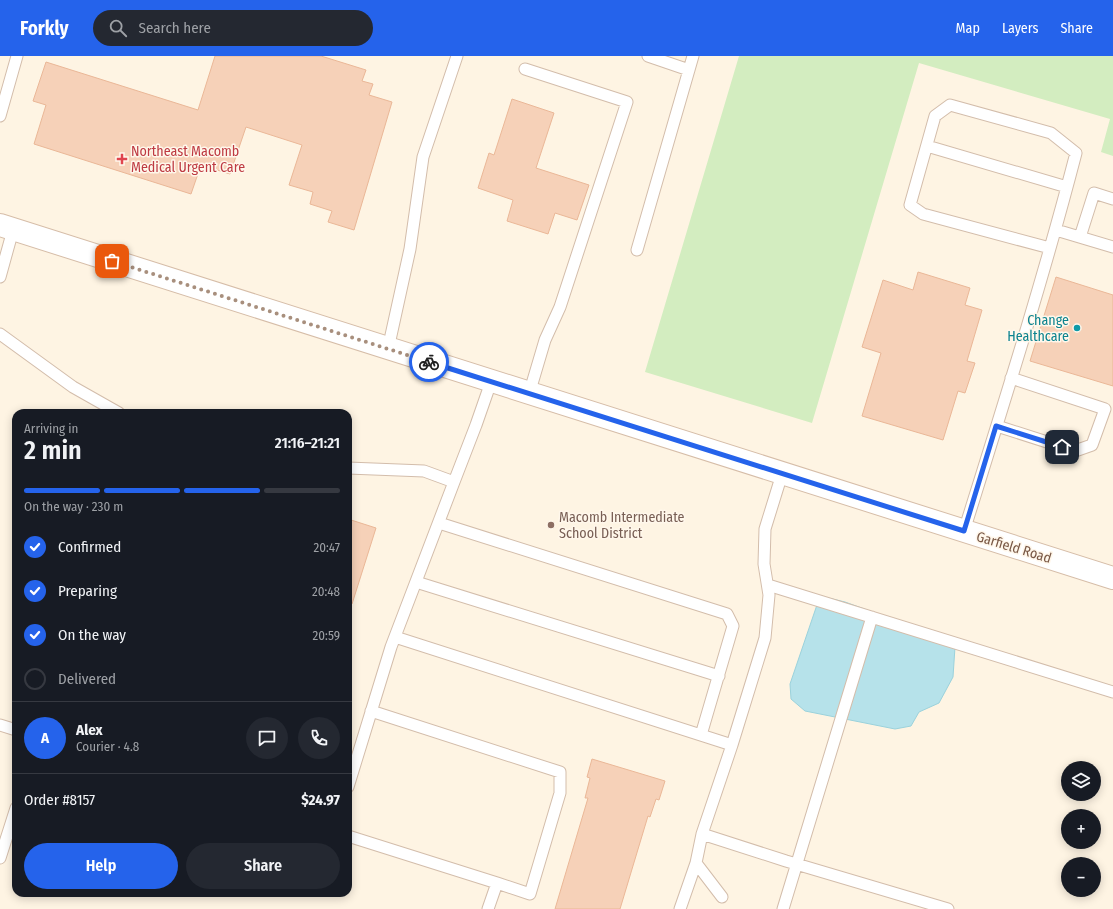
<!DOCTYPE html>
<meta charset="utf-8">
<style>
:root{--surface:#171b24;--page:#242831;--text:#f1f3f6;--muted:#9ea1a6;--line:#363941;--accent:#2563eb}
body{margin:0;font-family:"Fira Sans Condensed",sans-serif;background:var(--page);color:var(--text);height:100vh;display:flex;flex-direction:column;font-size:15px;white-space:nowrap}
*{box-sizing:border-box;margin:0}
p{font-size:13px;color:var(--muted)}
.icon{flex:none;width:22px;height:22px;fill:none;stroke:currentColor;stroke-width:2;stroke-linecap:round;stroke-linejoin:round}
.map{position:relative;flex:1;overflow:hidden}
.sheet{position:absolute;left:12px;top:353px;width:340px;height:488px;display:flex;flex-direction:column;background:var(--surface);border-radius:12px;box-shadow:0 2px 10px #0003}
.sheet>*{flex:none}
.fabs{position:absolute;left:1061px;top:705px;display:grid;gap:8px}
.fabs a{display:grid;place-items:center;width:40px;height:40px;border-radius:50%;background:var(--surface);box-shadow:0 2px 10px #0003;font-size:20px}
.pin{position:absolute;display:grid;place-items:center;width:34px;height:34px;color:#fff;margin:-17px;border-radius:8px;box-shadow:0 2px 6px #0006}
.courier{position:absolute;display:grid;place-items:center;width:40px;height:40px;margin:-20px;border:3px solid #2563eb;border-radius:50%;background:#fff;color:#222;box-shadow:0 1px 5px #0007}
.headline em{font-style:normal;font-weight:600}
.headline div{display:flex;flex-direction:column-reverse}
.headline{display:flex;align-items:center;justify-content:space-between;height:68px;padding:0 12px}
h1{font-size:26px;font-weight:600;line-height:30px}
.bar{display:grid;grid-template-columns:repeat(4,1fr);gap:6px 4px;align-content:center;height:48px;padding:0 12px}
.bar i{height:5px;border-radius:3px;background:var(--line)}
.bar .active{background:var(--accent)}
.bar p{grid-column:span 4}
.line{display:flex;align-items:center;gap:10px;padding:0 12px;border-top:1px solid var(--line)}
.line div{flex:1}
.round{display:grid;place-items:center;flex:none;width:42px;height:42px;border-radius:21px;background:var(--page)}
ol{padding:0 12px;list-style:none}
li{display:flex;align-items:center;gap:12px;height:44px}
li p{margin-inline-start:auto}
li .icon{padding:4px;border-radius:50%;background:var(--accent);color:#fff;stroke-width:4}
li:last-child{color:var(--muted)}
li i{width:22px;height:22px;border:2px solid var(--line);border-radius:50%}
.action{display:flex;gap:8px;margin-top:auto;padding:8px 12px}
.action a{flex:1;height:46px;border-radius:24px;background:var(--accent);color:#fff;font-size:16px;font-weight:600;line-height:46px;text-align:center}
.action a+a{background:var(--page);color:var(--text)}
header{display:flex;align-items:center;gap:24px;box-sizing:border-box;height:56px;padding:0 20px;background:var(--accent);color:#fff}
header strong{font-size:19px}
nav{display:flex;gap:22px;margin-inline-start:auto;font-size:14px}
.search{width:280px;height:36px;background:var(--page);display:flex;align-items:center;gap:10px;box-sizing:border-box;padding:0 14px;border-radius:22px;color:var(--muted);font-size:15px}
.map>svg:first-child{display:block}
</style>
<header>
<strong>Forkly</strong>
<div class="search"><svg class="icon" aria-label="search" viewBox="0 0 24 24"><circle cx="10" cy="10" r="6"/><path d="M15 15l6 6"/></svg>Search here</div>
<nav><a>Map</a><a>Layers</a><a>Share</a></nav>
</header>
<div class="map">
<svg width="1113" height="853" viewBox="0 0 1113 853">
<rect width="100%" height="100%" fill="#fef4e3"/>
<path fill="#d3edc0" d="M 739,0 L 1113,0 L 1113,100 L 1101,96 L 1110,63 L 919,7 L 812,367 L 645,316 Z"/>
<path fill="#b6e2ea" stroke="#9bd2dc" d="M 820,540 L 845,546 L 936,579 L 955,591 L 953,621 L 939,647 L 919,656 L 911,670 L 895,673 L 805,655 L 791,643 L 790,628 Z"/>
<path fill="#f6d1b8" stroke="#eab797" d="M 215,0 L 321,0 L 366,14 L 362,25 L 373,28 L 369,39 L 392,46 L 354,174 L 328,166 L 332,155 L 310,148 L 313,136 L 289,129 L 302,89 L 246,71 L 230,118 L 201,109 L 191,138 L 34,88 L 46,49 L 33,45 L 46,6 L 198,54 Z
M 512,43 L 554,57 L 536,112 L 589,129 L 577,164 L 555,157 L 548,178 L 507,165 L 513,144 L 478,132 L 489,97 L 494,99 Z
M 918,216 L 970,232 L 965,249 L 982,254 L 967,305 L 975,307 L 965,337 L 958,335 L 943,384 L 862,360 L 881,297 L 862,291 L 883,224 L 913,234 Z
M 1056,221 L 1113,239 L 1113,330 L 1030,305 Z
M 348,463 L 376,472 L 352,548 L 348,547 Z
M 592,703 L 665,725 L 659,744 L 656,743 L 650,761 L 648,760 L 620,853 L 555,853 L 588,742 L 585,742 L 590,722 L 587,721 Z"/>
<g fill="none" stroke-linecap="round" stroke-linejoin="round">
<defs>
<path id="lane" d="M 648,0 L 689,14
M 525,13 L 627,46 L 560,251 L 545,284 L 529,338
M 0,60 L 17,0
M 927,90 L 1067,131
M 1056,174 L 1113,191
M 1080,181 L 1094,137 L 1113,143
M 637,194 L 693,0
M 0,221 L 13,174
M 0,278 L 73,331 L 119,357
M 388,293 L 410,193 L 423,101 L 457,0
M 997,370 L 1075,395 L 1092,389 L 1105,353 L 1011,322
M 348,412 L 424,415 L 454,426 L 391,591 L 348,731
M 454,426 L 476,369 L 491,326
M 439,467 L 727,558 L 733,570 L 701,679
M 964,475 C 1003,350 1043,224 1076,97 L 1051,77 L 950,49 L 935,60 L 910,149 L 923,158 L 1050,192
M 416,526 L 719,620
M 768,529 L 1113,636
M 395,581 L 732,689
M 371,655 L 560,716 L 560,737 L 530,838 L 497,827
M 0,669 L 16,674
M 702,778 L 786,805 L 948,853
M 348,780 L 497,827 L 488,853
M 0,802 L 16,752
M 696,807 L 722,841
M 680,853 L 696,807 L 702,778 L 732,689 L 765,582 L 769,539 L 764,508 L 765,473 L 782,418
M 783,853 L 872,561"/>
<path id="secondary" d="M 0,169 L 1113,522"/>
</defs>
<use href="#lane" stroke="#d3bdab" stroke-width="13"/>
<use href="#secondary" stroke="#d6bda8" stroke-width="24"/>
<use href="#lane" stroke="#fff" stroke-width="11"/>
<use href="#secondary" stroke="#fff" stroke-width="22"/>
</g>
<g fill="none" stroke-linecap="round" stroke-linejoin="round">
<path stroke="#a88f7d" stroke-width="4" stroke-dasharray="0 7.2" d="M 112,205 L 429,306"/>
<path stroke="#2563eb" stroke-width="5" d="M 429,306 L 964,475 L 996,370 L 1062,391"/>
</g>
<path fill="#e0444e" stroke="#fff7eb" stroke-width="1.5" d="M120 97h4v4h4v4h-4v4h-4v-4h-4v-4h4z"/>
<circle fill="#0f9aa8" stroke="#fff7eb" stroke-width="1.5" cx="1077" cy="272" r="4"/>
<circle fill="#8d6e63" stroke="#fff7eb" stroke-width="1.5" cx="551" cy="469" r="4"/>
<g text-anchor="middle" stroke-width="3" stroke-linejoin="round" paint-order="stroke">
<g font-size="14" fill="#be3a42" stroke="#fff7eb" text-anchor="start">
<text x="131" y="100">Northeast Macomb<tspan x="131" dy="16">Medical Urgent Care</tspan></text>
</g>
<g font-size="14" fill="#0d838f" stroke="#fff7eb" text-anchor="end">
<text x="1069" y="269">Change<tspan x="1069" dy="16">Healthcare</tspan></text>
</g>
<g font-size="14" fill="#785e54" stroke="#fff7eb" text-anchor="start">
<text x="559" y="466">Macomb Intermediate<tspan x="559" dy="16">School District</tspan></text>
</g>
<g font-size="14" fill="#795846" stroke="#fff7eb">
<text transform="translate(1014 491) rotate(17)" y="5">Garfield Road</text>
</g>
</g>
</svg>
<div class="fabs">
<a><svg class="icon" aria-label="layers" viewBox="0 0 24 24"><path d="M12 4l9 5-9 5-9-5zM3 14l9 5 9-5"/></svg></a>
<a>+</a>
<a>−</a>
</div>
<div class="pin" style="left:112px;top:205px;background:#ea580c"><svg class="icon" aria-label="bag" viewBox="0 0 24 24"><path d="M5 8h14l-1 12H6zM9 8a3 3 0 0 1 6 0"/></svg></div>
<div class="pin" style="left:1062px;top:391px;background:#1f2937"><svg class="icon" aria-label="home" viewBox="0 0 24 24"><path d="M3 11l9-7 9 7M6 9v11h12V9"/></svg></div>
<div class="courier" style="left:429px;top:306px"><svg class="icon" aria-label="bike" viewBox="0 0 24 24"><circle cx="6" cy="16" r="4"/><circle cx="18" cy="16" r="4"/><path d="M6 16l4-8h5l3 8M10 8l3 8H6M13 5h3"/></svg></div>
<section class="sheet">
<div class="headline"><div><h1>2 min</h1><p>Arriving in</p></div><em>21:16–21:21</em></div>
<div class="bar"><i class="active"></i><i class="active"></i><i class="active"></i><i></i><p>On the way · 230 m</p></div>
<ol>
<li><svg class="icon" aria-label="check" viewBox="0 0 24 24"><path d="M5 12l5 5 9-10"/></svg>Confirmed<p>20:47</p></li>
<li><svg class="icon" aria-label="check" viewBox="0 0 24 24"><path d="M5 12l5 5 9-10"/></svg>Preparing<p>20:48</p></li>
<li><svg class="icon" aria-label="check" viewBox="0 0 24 24"><path d="M5 12l5 5 9-10"/></svg>On the way<p>20:59</p></li>
<li><i></i>Delivered</li>
</ol>
<div class="line" style="height:72px"><b class="round" style="background:var(--accent);color:#fff">A</b><div><b>Alex</b><p>Courier · 4.8</p></div><a class="round"><svg class="icon" aria-label="chat" viewBox="0 0 24 24"><path d="M4 5h16v11H9l-5 4z"/></svg></a><a class="round"><svg class="icon" aria-label="phone" viewBox="0 0 24 24"><path d="M5 4h4l2 5-3 2q2 4 5 5l2-3 5 2v4C11 20 4 13 5 4z"/></svg></a></div>
<div class="line" style="height:52px"><div>Order #8157</div><b>$24.97</b></div>
<div class="action"><a>Help</a><a>Share</a></div>
</section>
</div>
